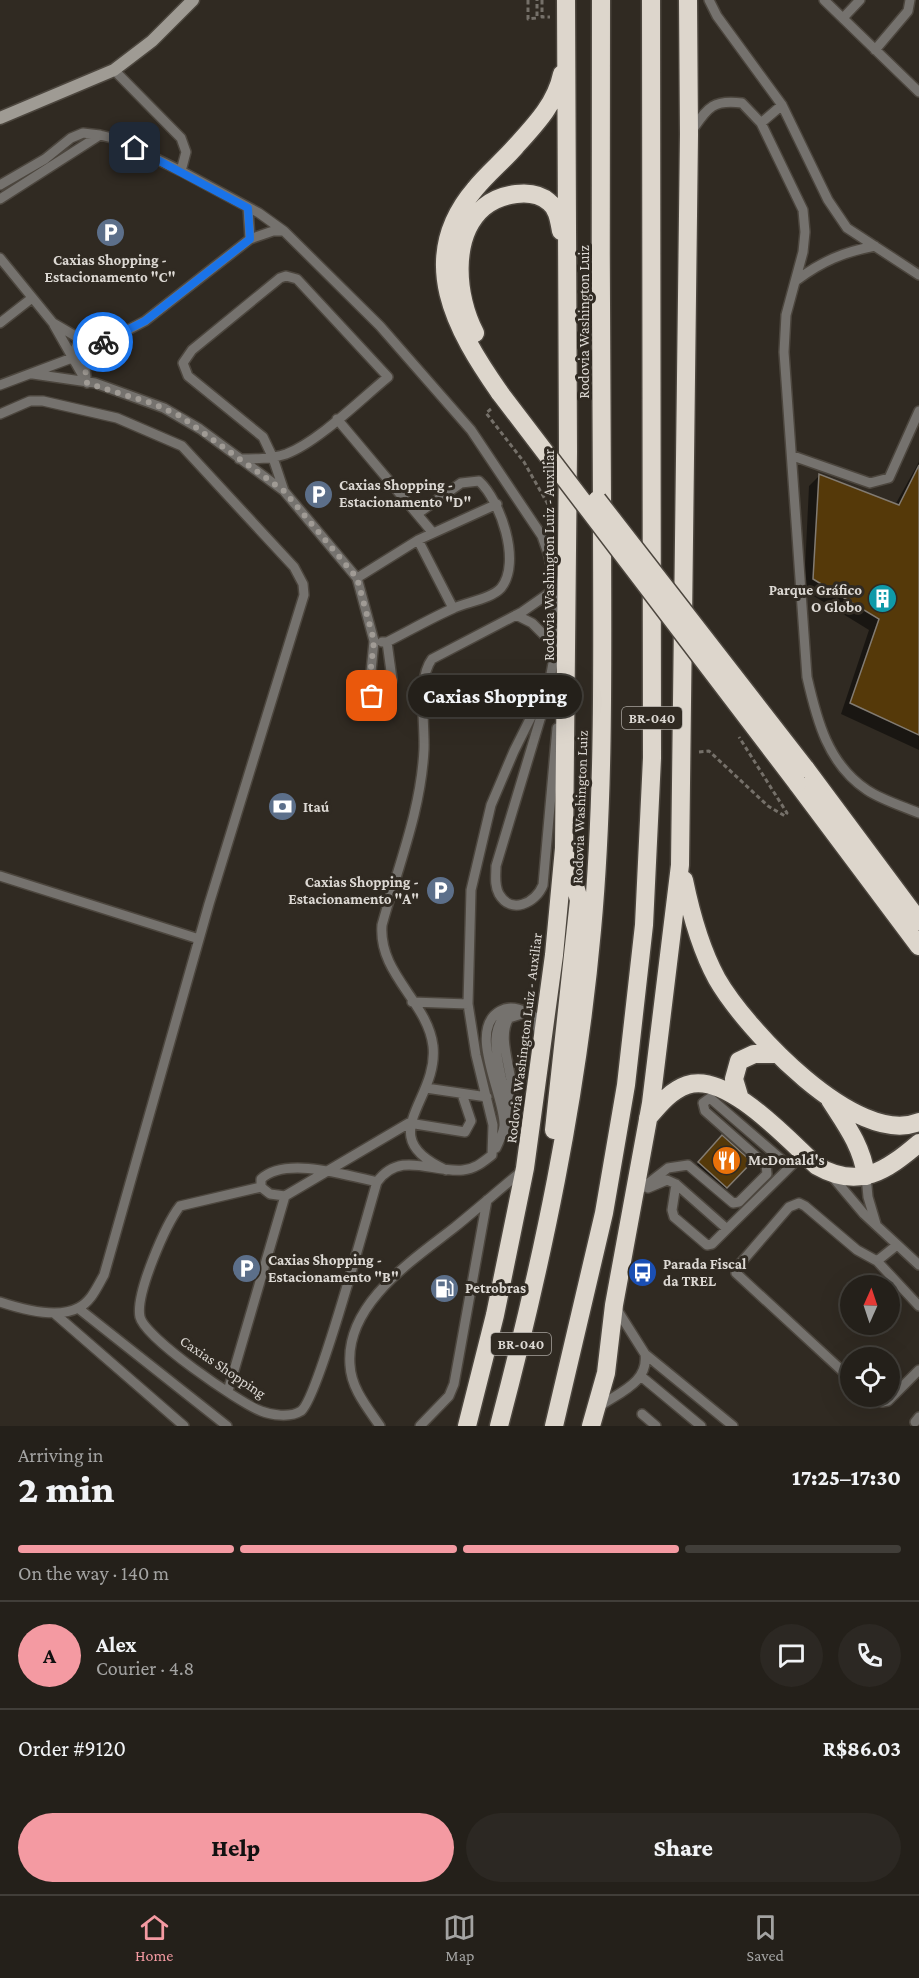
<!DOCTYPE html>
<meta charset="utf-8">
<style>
:root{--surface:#24201a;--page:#2c2823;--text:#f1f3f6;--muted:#a3a3a2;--line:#413e39;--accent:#f49aa2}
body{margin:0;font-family:"Crimson Pro",serif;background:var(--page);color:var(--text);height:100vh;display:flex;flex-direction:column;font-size:22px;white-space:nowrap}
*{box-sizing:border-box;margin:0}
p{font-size:20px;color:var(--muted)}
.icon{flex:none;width:33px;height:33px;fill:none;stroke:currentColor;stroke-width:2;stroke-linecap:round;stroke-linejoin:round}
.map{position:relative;height:1426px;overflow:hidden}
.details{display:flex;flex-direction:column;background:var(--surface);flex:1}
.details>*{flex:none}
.needle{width:39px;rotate:3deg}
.controls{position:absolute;left:840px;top:1275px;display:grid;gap:12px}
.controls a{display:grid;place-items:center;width:60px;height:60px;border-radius:50%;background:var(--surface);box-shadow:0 6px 24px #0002,0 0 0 2px var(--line);font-size:30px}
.pin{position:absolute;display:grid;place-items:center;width:51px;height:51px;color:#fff;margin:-26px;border-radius:12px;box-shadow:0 3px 9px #0006}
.courier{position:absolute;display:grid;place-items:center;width:60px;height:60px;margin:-30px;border:4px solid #1a73e8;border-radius:50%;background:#fff;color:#222;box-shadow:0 2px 8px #0007}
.bubble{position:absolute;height:42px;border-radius:21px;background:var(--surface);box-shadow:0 6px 24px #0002,0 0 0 2px var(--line);font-size:20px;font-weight:800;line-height:42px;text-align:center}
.overview em{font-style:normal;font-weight:800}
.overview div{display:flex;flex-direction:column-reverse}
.overview{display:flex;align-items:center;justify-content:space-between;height:102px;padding:0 18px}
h1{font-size:39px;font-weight:800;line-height:45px}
.bar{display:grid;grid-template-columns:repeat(4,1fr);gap:9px 6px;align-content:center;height:72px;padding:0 18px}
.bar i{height:8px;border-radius:4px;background:var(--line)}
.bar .selected{background:var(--accent)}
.bar p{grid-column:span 4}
.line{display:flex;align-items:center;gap:15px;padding:0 18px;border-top:2px solid var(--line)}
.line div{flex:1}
.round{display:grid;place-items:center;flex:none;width:63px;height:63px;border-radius:32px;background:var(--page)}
.action{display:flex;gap:12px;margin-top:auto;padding:12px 18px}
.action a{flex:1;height:69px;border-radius:36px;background:var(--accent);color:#111;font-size:24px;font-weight:800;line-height:69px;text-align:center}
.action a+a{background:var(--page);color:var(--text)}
.tabs{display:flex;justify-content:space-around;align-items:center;height:84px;border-top:2px solid var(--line);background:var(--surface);font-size:16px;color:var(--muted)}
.tabs a{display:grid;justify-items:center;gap:3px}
.tabs .selected{color:var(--accent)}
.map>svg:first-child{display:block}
</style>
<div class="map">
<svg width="919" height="1426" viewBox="0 0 919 1426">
<rect width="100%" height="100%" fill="#302a22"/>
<path fill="#0007" d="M 919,462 L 919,750 L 841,714 L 869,630 L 804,590 L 809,486 L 819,476 L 895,505 Z
M 715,1145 L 750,1162 L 719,1195 L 692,1170 Z"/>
<path fill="#553909" stroke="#827b72" stroke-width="1.5" d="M 919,465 L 919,735 L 850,703 L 879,619 L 813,579 L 819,474 L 899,505 Z
M 722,1135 L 752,1162 L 727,1188 L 698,1162 Z"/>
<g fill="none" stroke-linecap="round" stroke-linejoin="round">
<defs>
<path id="lane" d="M 709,0 L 717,16 L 782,105 L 828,200 L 847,228 L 919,275
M 824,0 L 919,92
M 843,18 L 860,0
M 875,50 L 908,11 L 910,0
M 114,70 L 181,138 L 186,152 L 181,171
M 761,123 L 782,105
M 691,132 C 707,109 711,99 742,103 L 761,123 L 803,210 L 805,232 L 803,252 L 786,315 L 784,352 L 807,677 C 817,721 828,764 867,790 C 882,800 902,806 919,813
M 0,185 L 45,159 L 71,138 L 83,133 L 100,135
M 0,199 L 100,135 L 116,139 L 181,171 L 259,213 L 284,231 L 380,326 L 471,430 L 542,536 L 549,556 L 555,589
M 248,208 L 250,239
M 0,258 L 53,323 L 89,344 L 105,342 L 145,321 L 250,239 L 273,231 L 284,231
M 797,280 C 822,261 844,252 875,246
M 0,323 L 32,298
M 54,325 L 87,383
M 33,374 L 95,383 L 164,408 L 200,429 L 284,491 L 357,578 L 374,641 L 369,692 L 378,699 L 389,694 L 392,679 L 387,642
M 86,377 L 84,359 L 89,344
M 0,385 L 72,358 L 79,340
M 0,414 L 30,401 L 43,401 L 117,418 L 182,446 L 294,567 L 303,584 L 304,595 L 209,904 L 104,1275 C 97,1287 91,1302 78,1308 C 57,1319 21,1309 0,1302
M 337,419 L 433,533
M 793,456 L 870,483 L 889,478 L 919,411
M 239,459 C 255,459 271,459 286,454 C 318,442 361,399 388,377 L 297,279 L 286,276 L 280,278 L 192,350 L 183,363 L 188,376 L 263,437 L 273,458 L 284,491
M 418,540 L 453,608
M 357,578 L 418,540 L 497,504
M 516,615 L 532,623 L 556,647
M 382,642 L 387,642 C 409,631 431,618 454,608 C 467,602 491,599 501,588 C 522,562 500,500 479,481 L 461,483 L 417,514
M 548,693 L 496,866 C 496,875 494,885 499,894 C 511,915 536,903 543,885 L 557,728
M 0,876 L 199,939
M 412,1002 L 468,1004
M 426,1088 L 487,1097
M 505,1117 C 510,1079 478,1037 511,1009
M 409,1123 L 465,1132 L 471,1121 L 462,1094
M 505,1131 C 528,1092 492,1046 509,1018 L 525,1013
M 496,1148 C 499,1141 503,1134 504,1126 C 506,1098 466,1030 500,1011 C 512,1004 525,1011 535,1017 L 539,1033
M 831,1175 L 864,1214 L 919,1265
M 866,1176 L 868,1197 L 876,1224
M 377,1182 C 346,1175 285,1156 261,1179 L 261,1187 L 270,1194 L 285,1196 L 409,1123
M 676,1184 L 672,1210 L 674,1217 L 707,1245 L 712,1244 L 727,1229
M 261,1187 L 180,1206 C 166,1224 135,1294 140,1317 C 145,1338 238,1402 261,1411 C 271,1415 290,1418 301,1411 C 318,1399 367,1215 377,1182 C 400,1150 432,1173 463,1170 C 475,1169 483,1162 492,1155 L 493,1125 L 476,1055 L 468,1004 L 471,890 L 491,805 L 514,751 L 550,679 L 556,647 L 555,589 L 522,612 L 432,659 C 417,678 425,724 424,749 C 421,811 398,866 382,925 C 378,974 428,1002 433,1046 C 439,1101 371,1136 446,1170
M 648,1188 L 667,1180 L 676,1184 L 727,1229 L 803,1154
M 637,1192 L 668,1168 L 688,1165 L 733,1203 L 739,1202 L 767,1174 L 766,1165 L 705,1111 L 703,1103 L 710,1098 L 789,1166
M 877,1261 L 897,1245
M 78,1308 L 227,1426
M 616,1308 L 645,1354 L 733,1426
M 54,1313 L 184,1426
M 642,1377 L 701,1426
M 850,1378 L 736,1273 L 739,1265 L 789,1207 L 799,1203 L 805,1206 L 857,1250 L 877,1261 L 919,1306
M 228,1391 L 285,1196
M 871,1396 L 882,1402 L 888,1401 L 919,1370
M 600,1406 C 620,1392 649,1382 645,1354
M 642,1414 L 656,1426
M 915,1422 L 919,1417
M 380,1426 C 367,1407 351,1388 350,1365 C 345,1304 413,1260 455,1227 C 477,1209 499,1190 522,1171
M 420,1426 L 449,1396 L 454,1384 L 487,1200"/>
<path id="secondary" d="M 0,118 L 114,70 L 152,41 L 193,0"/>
<path id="highway" d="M 475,333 C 456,297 450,236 484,207 C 500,194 532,187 549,202 C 558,209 559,221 561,231
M 500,393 C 456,330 415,259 475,189 C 487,174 503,161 516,146 C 536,124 556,103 562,74
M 805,768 L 919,921
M 797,783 L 919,946
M 684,880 C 691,914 700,948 717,979 C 745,1028 856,1148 919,1122
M 740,1099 L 734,1079 L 739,1061 L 754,1054 L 776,1054
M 830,1100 C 846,1125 862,1146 866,1176
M 648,1118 C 659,1105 670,1091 687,1085 C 727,1071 789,1141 817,1166 C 859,1190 886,1171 919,1143
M 554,1130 L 579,900 L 567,858
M 467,1426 L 495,1315 L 525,1168 L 554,955 L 564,848 L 568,451 L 566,0
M 499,1426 C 542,1263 577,1098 592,930 C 605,789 602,647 602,505 C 601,337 600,168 601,0
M 554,1426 L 604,1213 L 626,1085 L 644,925 L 652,758 L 651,0
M 591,1426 L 606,1373 L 614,1305 L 651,1103 L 680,865 L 689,134 L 688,0"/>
</defs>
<use href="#lane" stroke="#4c463e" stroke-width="12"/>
<use href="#secondary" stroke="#4c463e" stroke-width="15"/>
<use href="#highway" stroke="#4c463e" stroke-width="21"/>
<path stroke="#757069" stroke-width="3" stroke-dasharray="4.5 3" stroke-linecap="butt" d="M 528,0 L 528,19 L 537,18 L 537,0
M 542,0 L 542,17 L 550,17
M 491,409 L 486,413 L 524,462 L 550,508
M 699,752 L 709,751 L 768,806 L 785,816 L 787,813 L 739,737"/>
<use href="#lane" stroke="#75726e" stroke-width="9"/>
<use href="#secondary" stroke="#9f9b94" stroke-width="12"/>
<use href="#highway" stroke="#ddd6cc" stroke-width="18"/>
<defs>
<path id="highway-bridge" d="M 500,393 L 797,783
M 597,500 L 805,768"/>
</defs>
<use href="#highway-bridge" stroke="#4c463e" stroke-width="21" stroke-linecap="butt"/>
<use href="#highway-bridge" stroke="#ddd6cc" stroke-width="18"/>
</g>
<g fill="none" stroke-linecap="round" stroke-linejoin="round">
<path stroke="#a09b95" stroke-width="6" stroke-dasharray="0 10.8" d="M 103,342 L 89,344 L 84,359 L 87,383 L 154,404 L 180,416 L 284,491 L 357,578 L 374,641 L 369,685 L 372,696"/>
<path stroke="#1a73e8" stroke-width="8" d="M 103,342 L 145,321 L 250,239 L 248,208 L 135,148"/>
</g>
<defs>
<symbol id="parking-disc" viewBox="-11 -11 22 22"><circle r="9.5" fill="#5c6f8a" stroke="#302a22"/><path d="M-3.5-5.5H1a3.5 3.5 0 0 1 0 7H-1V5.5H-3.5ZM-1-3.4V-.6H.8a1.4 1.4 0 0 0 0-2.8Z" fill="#fff"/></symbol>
<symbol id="building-disc" viewBox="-11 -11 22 22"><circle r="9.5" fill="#0f9aa8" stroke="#302a22"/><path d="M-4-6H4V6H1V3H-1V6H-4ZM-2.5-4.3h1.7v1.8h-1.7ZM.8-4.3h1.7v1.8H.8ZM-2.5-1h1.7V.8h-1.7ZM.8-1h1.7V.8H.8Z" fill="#fff"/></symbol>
<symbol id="bank-disc" viewBox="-11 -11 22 22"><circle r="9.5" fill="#5c6f8a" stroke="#302a22"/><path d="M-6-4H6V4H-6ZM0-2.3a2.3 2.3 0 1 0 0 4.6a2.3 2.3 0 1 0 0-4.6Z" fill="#fff"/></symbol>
<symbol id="restaurant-disc" viewBox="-11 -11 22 22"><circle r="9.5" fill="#e8710a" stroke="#302a22"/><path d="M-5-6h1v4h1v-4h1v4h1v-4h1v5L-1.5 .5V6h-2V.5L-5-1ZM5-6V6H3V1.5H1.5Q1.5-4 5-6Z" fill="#fff"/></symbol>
<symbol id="bus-disc" viewBox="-11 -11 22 22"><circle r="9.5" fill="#1a4fb4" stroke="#302a22"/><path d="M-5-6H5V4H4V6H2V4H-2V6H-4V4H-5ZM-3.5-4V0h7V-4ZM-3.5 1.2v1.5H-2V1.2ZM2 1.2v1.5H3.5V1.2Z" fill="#fff"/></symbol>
<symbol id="fuel-disc" viewBox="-11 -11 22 22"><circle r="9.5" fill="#5c6f8a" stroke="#302a22"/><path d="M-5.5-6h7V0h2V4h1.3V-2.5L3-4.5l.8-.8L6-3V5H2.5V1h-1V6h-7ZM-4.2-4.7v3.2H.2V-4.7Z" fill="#fff"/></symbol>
</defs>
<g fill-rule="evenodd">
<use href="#parking-disc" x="94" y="216" width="33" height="33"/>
<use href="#parking-disc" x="302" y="478" width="33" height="33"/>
<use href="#building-disc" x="866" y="582" width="33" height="33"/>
<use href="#bank-disc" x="266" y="790" width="33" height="33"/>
<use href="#parking-disc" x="424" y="874" width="33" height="33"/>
<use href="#restaurant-disc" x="710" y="1144" width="33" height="33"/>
<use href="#parking-disc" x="230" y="1252" width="33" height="33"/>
<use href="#bus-disc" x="626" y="1256" width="33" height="33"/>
<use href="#fuel-disc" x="428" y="1272" width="33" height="33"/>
</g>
<g text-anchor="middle" stroke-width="6" stroke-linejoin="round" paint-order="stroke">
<g fill="#302a22" stroke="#a8a49e" stroke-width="1.5">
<rect x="622" y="707" width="60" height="22" rx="4.5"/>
<rect x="491" y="1333" width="60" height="22" rx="4.5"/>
</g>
<g font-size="14" font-weight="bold" fill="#dcd8d3">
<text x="652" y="723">BR-040</text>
<text x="521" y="1349">BR-040</text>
</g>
<g font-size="15" font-weight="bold" fill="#dcd8d3" stroke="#302a22" text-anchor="start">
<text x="110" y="265" text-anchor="middle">Caxias Shopping -<tspan x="110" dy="17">Estacionamento "C"</tspan></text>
<text x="339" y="490">Caxias Shopping -<tspan x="339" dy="17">Estacionamento "D"</tspan></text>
<text x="862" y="595" text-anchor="end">Parque Gráfico<tspan x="862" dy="17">O Globo</tspan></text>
<text x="303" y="812">Itaú</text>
<text x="419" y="887" text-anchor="end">Caxias Shopping -<tspan x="419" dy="17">Estacionamento "A"</tspan></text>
<text x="748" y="1165">McDonald's</text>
<text x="268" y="1265">Caxias Shopping -<tspan x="268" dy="17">Estacionamento "B"</tspan></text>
<text x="663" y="1269">Parada Fiscal<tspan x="663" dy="17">da TREL</tspan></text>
<text x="465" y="1293">Petrobras</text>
</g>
<g font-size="15" fill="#dcd8d3" stroke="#302a22">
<text transform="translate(584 322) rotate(-90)" y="5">Rodovia Washington Luiz</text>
<text transform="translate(549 555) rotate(-90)" y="5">Rodovia Washington Luiz - Auxiliar</text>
<text transform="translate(580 807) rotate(-88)" y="5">Rodovia Washington Luiz</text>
<text transform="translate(524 1038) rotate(-83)" y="5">Rodovia Washington Luiz - Auxiliar</text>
<text transform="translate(223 1367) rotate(34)" y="5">Caxias Shopping</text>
</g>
</g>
</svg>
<div class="controls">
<a><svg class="needle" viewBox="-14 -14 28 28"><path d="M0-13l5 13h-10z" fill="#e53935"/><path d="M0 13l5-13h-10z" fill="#a3a3a2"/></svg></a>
<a><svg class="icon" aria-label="locate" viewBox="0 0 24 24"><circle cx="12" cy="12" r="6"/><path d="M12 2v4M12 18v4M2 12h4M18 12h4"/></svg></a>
</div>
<div class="pin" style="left:372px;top:696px;background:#ea580c"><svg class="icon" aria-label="bag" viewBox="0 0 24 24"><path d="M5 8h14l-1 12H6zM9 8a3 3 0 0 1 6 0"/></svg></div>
<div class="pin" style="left:135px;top:148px;background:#1f2937"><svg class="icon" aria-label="home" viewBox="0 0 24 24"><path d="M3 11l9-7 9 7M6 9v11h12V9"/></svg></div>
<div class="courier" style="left:103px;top:342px"><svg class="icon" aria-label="bike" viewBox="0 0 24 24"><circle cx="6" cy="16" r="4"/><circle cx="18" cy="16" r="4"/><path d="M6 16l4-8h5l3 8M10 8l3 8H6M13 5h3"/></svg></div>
<div class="bubble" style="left:408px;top:675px;width:174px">Caxias Shopping</div>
</div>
<section class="details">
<div class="overview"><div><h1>2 min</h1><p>Arriving in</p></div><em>17:25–17:30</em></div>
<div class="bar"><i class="selected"></i><i class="selected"></i><i class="selected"></i><i></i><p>On the way · 140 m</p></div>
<div class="line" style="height:108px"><b class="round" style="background:var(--accent);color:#111">A</b><div><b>Alex</b><p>Courier · 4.8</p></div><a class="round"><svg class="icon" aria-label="chat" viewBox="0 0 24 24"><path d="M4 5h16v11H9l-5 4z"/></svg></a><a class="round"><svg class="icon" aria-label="phone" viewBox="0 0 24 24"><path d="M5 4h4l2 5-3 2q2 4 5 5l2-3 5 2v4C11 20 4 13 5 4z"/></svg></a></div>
<div class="line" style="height:78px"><div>Order #9120</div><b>R$86.03</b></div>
<div class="action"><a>Help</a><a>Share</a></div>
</section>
<nav class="tabs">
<a class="selected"><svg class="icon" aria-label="home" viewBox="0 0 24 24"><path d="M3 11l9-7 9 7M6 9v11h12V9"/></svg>Home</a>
<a><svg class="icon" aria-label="map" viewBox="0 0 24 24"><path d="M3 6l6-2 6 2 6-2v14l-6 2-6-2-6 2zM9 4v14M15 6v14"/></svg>Map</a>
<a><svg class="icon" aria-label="saved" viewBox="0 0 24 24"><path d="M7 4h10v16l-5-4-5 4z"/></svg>Saved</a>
</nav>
